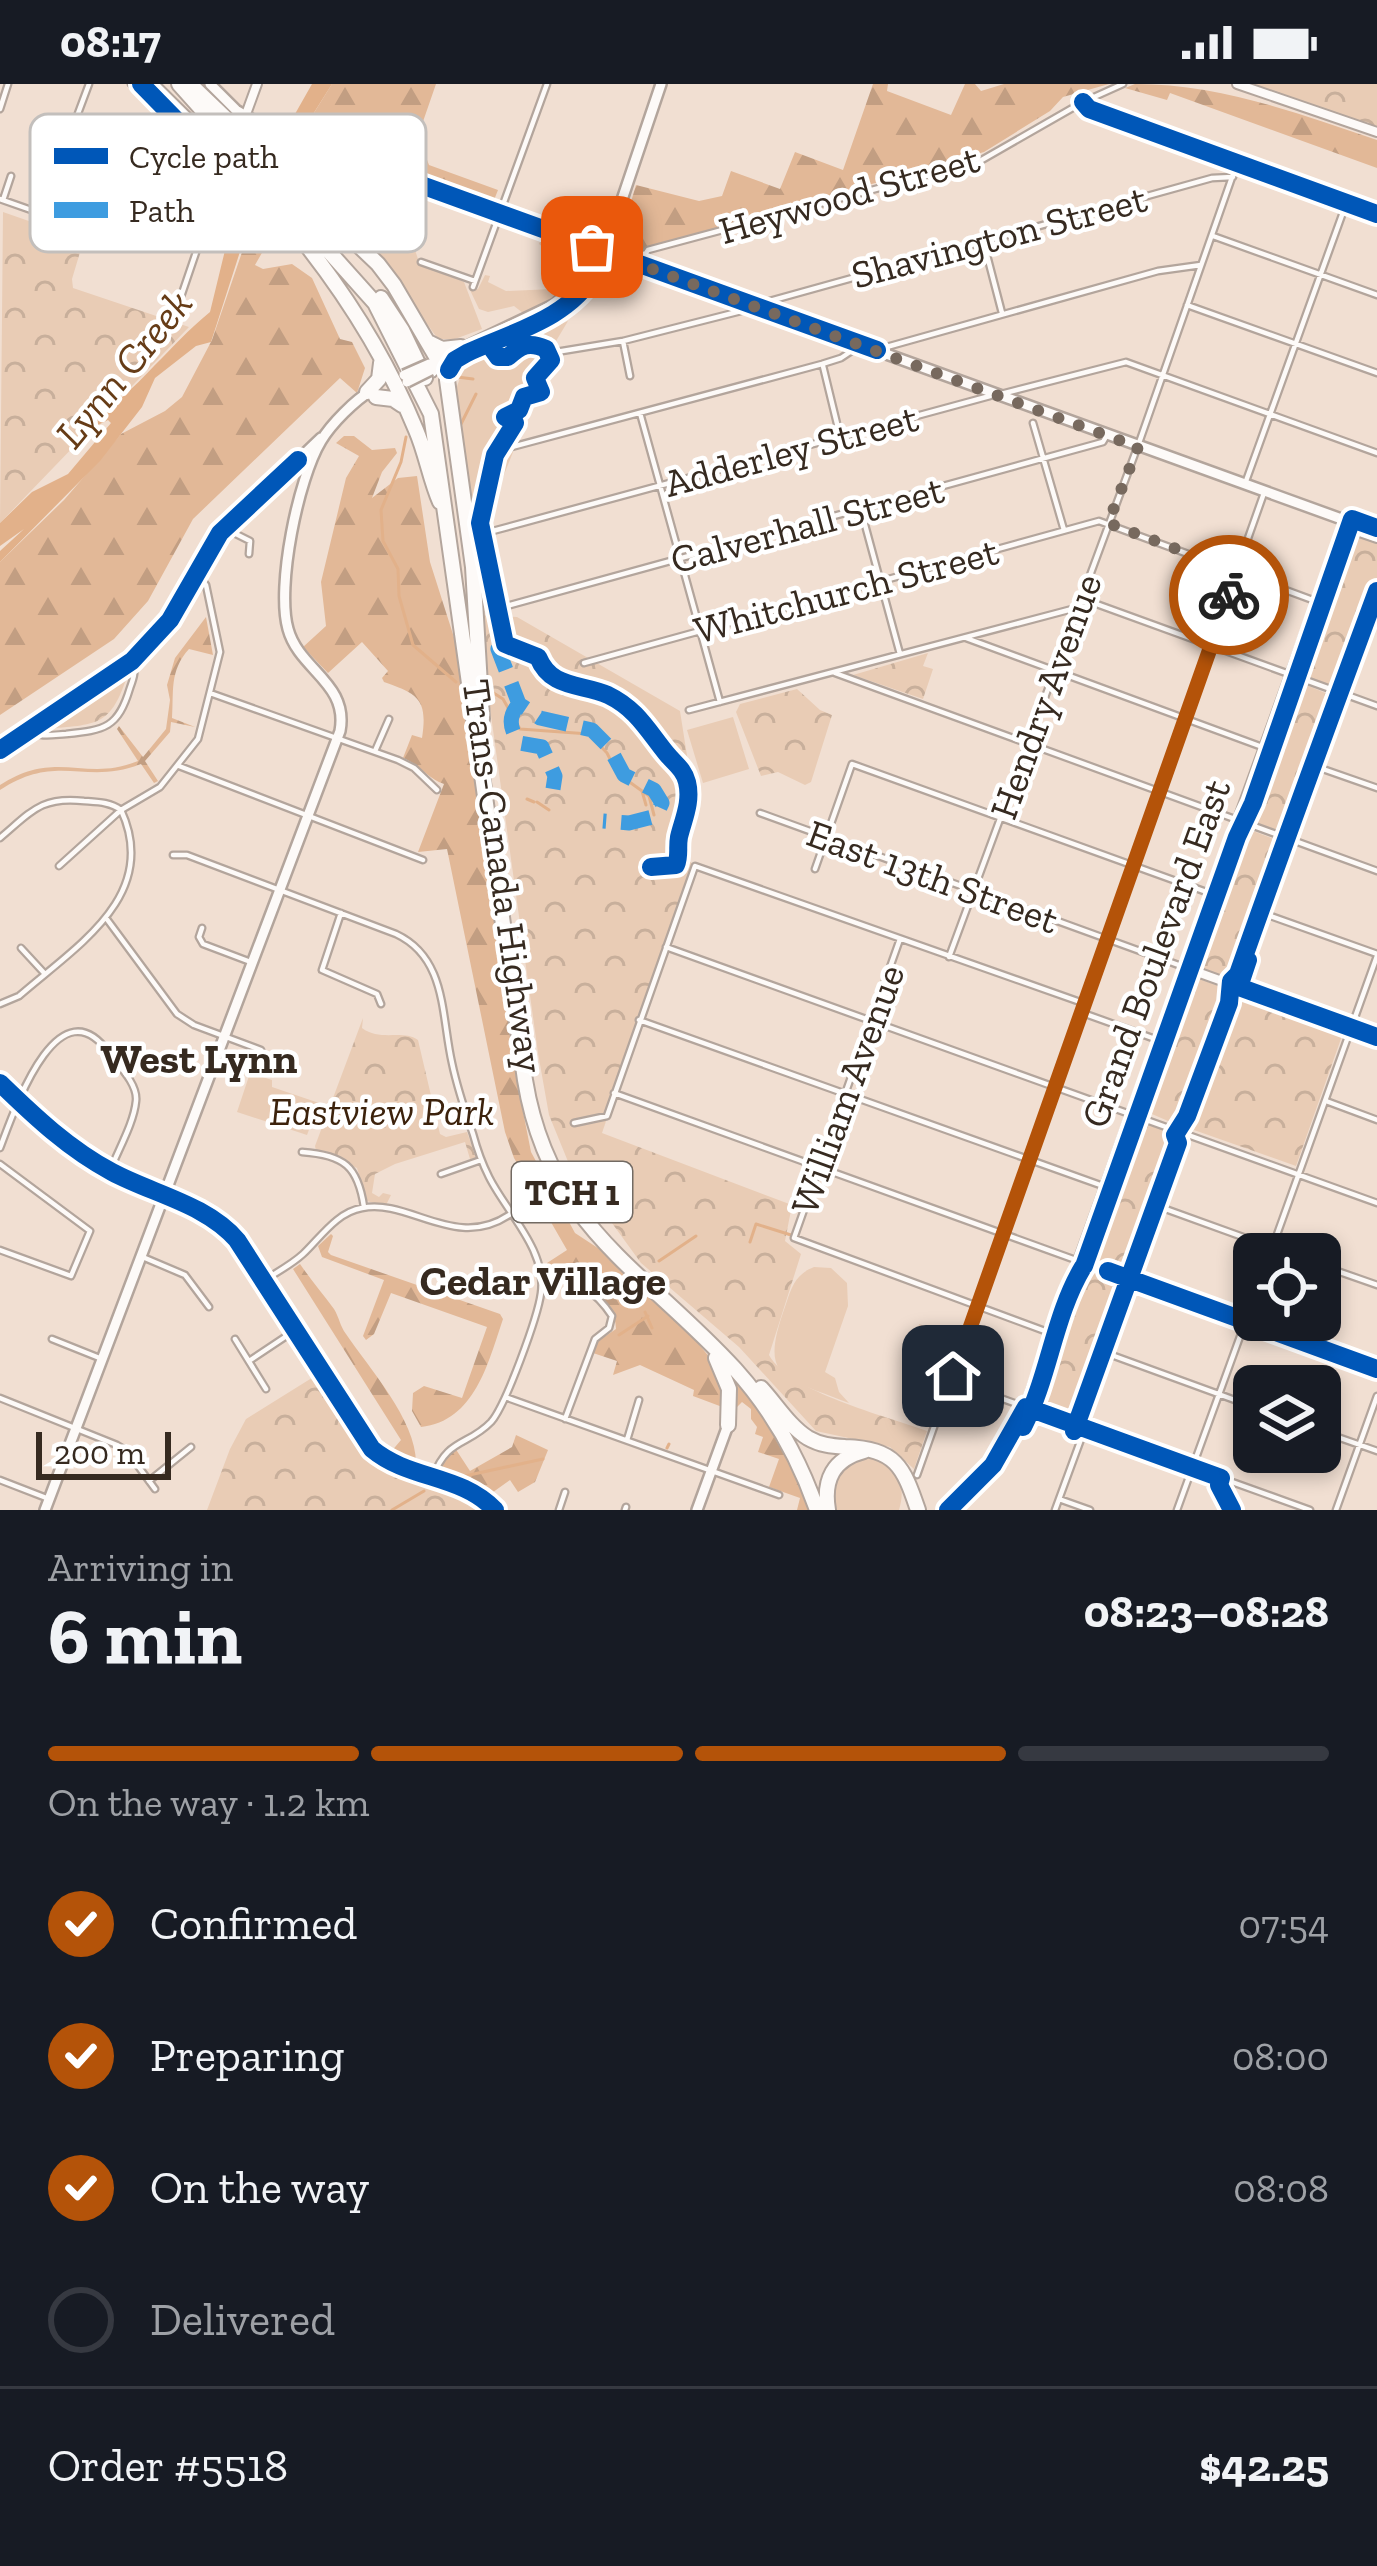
<!DOCTYPE html>
<meta charset="utf-8">
<style>
:root{--surface:#171b24;--page:#242831;--text:#f1f3f6;--muted:#9ea1a6;--line:#363941;--accent:#b45309}
body{margin:0;font-family:"Zilla Slab",serif;background:var(--page);color:var(--text);height:100vh;display:flex;flex-direction:column;font-size:45px;white-space:nowrap}
*{box-sizing:border-box;margin:0}
p{font-size:39px;color:var(--muted)}
.icon{flex:none;width:66px;height:66px;fill:none;stroke:currentColor;stroke-width:2;stroke-linecap:round;stroke-linejoin:round}
.map{position:relative;height:1426px;overflow:hidden}
.sheet{display:flex;flex-direction:column;background:var(--surface);flex:1}
.sheet>*{flex:none}
.buttons{position:absolute;left:1233px;top:1149px;display:grid;gap:24px}
.buttons a{display:grid;place-items:center;width:108px;height:108px;border-radius:18px;background:var(--surface);box-shadow:0 6px 18px #0003;font-size:60px}
.scale{position:absolute;left:36px;bottom:30px;width:135px;box-sizing:border-box;padding-left:12px;border:6px solid #362a20;border-top:0;font-size:33px;line-height:42px;white-space:nowrap;color:#362a20;-webkit-text-stroke:9px #fff;paint-order:stroke}
.pin{position:absolute;display:grid;place-items:center;width:102px;height:102px;color:#fff;margin:-51px;border-radius:24px;box-shadow:0 6px 18px #0006}
.courier{position:absolute;display:grid;place-items:center;width:120px;height:120px;margin:-60px;border:9px solid #b45309;border-radius:50%;background:#fff;color:#222;box-shadow:0 3px 15px #0007}
.headline em{font-style:normal;font-weight:700}
.headline div{display:flex;flex-direction:column-reverse}
.headline{display:flex;align-items:center;justify-content:space-between;height:204px;padding:0 48px}
h1{font-size:78px;font-weight:700;line-height:90px}
.bar{display:grid;grid-template-columns:repeat(4,1fr);gap:18px 12px;align-content:center;height:144px;padding:0 48px}
.bar i{height:15px;border-radius:9px;background:var(--line)}
.bar .on{background:var(--accent)}
.bar p{grid-column:span 4}
.line{display:flex;align-items:center;gap:30px;padding:0 48px;border-top:3px solid var(--line)}
.line div{flex:1}
ol{padding:0 48px;list-style:none}
li{display:flex;align-items:center;gap:36px;height:132px}
li p{margin-inline-start:auto}
li .icon{padding:12px;border-radius:50%;background:var(--accent);color:#fff;stroke-width:4}
li:last-child{color:var(--muted)}
li i{width:66px;height:66px;border:6px solid var(--line);border-radius:50%}
.status{display:flex;justify-content:space-between;align-items:center;height:84px;padding:0 60px;background:var(--surface);direction:ltr}
.status svg{height:33px;fill:currentColor}
.map>svg:first-child{display:block}
</style>
<div class="status"><b>08:17</b><svg viewBox="0 0 49 12"><path d="M0 12V9h3v3zM5 12V6h3v6zM10 12V3h3v9zM15 12V0h3v12zM26 1h20v11H26zM47 4h2v5h-2z"/></svg></div>
<div class="map">
<svg width="1377" height="1426" viewBox="0 0 1377 1426">
<defs>
<pattern id="forest-firs" width="22" height="20" patternUnits="userSpaceOnUse" patternTransform="scale(3)"><rect width="22" height="20" fill="#e2b897"/><path d="M5 1l3.5 6h-7zM16 11l3.5 6h-7z" fill="#c29e82"/></pattern>
<pattern id="park-crowns" width="20" height="18" patternUnits="userSpaceOnUse" patternTransform="scale(3)"><rect width="20" height="18" fill="#e9ccb5"/><path d="M2 6a3 3 0 1 1 6 0M12 15a3 3 0 1 1 6 0" fill="none" stroke="#c8af9b"/></pattern>
</defs>
<rect width="100%" height="100%" fill="#f1dfd2"/>
<path fill="#e9ccb5" d="M 293,64 L 365,91 L 361,119 L 418,141 L 415,166 L 419,178 L 464,198 L 482,245 L 455,255 L 438,255 L 375,168 L 280,82 Z
M 542,153 L 585,170 C 583,203 549,216 523,229 L 514,222 L 488,228 L 479,225 L 470,206 L 478,205 L 485,191 L 490,192 L 488,198 L 506,207 L 553,205 L 559,187 L 551,185 L 550,169 L 539,160 Z
M 568,237 L 531,299 L 513,368 L 485,439 L 488,523 L 481,528 L 456,305 L 463,286 L 479,275 Z
M 733,633 L 749,685 L 703,699 L 687,646 Z
M 250,989 L 272,996 L 272,1003 L 319,1019 L 307,1051 L 237,1028 Z
M 814,1183 L 831,1184 L 847,1199 L 848,1222 L 825,1288 L 835,1294 L 839,1308 L 849,1319 C 782,1292 758,1297 786,1220 C 792,1202 796,1190 814,1183 Z
M 919,1240 L 958,1252 L 940,1310 L 907,1297 Z
M 867,1370 C 894,1380 908,1396 899,1426 L 832,1426 C 832,1387 832,1388 867,1370 Z"/>
<path fill="url(#forest-firs)" d="M 332,0 L 436,0 L 418,52 L 429,81 L 498,106 L 494,116 L 302,48 Z
M 873,0 L 888,0 L 887,7 L 951,31 L 965,0 L 975,0 L 981,7 L 1004,0 L 1109,0 L 1063,13 L 1050,27 L 984,68 L 640,166 L 619,158 L 636,101 L 699,117 L 722,112 L 731,87 L 780,105 L 795,68 L 843,86 Z
M 1135,0 C 1219,0 1298,29 1377,56 L 1377,84 L 1170,9 L 1167,16 L 1125,4 Z
M 252,139 L 257,139 L 263,167 L 255,181 L 263,185 L 292,180 L 312,194 L 340,255 L 352,258 L 365,284 L 357,309 L 340,294 L 193,435 L 148,517 L 114,555 L 0,631 L 0,478 L 64,416 L 121,350 L 165,327 L 182,313 L 212,256 Z
M 344,352 L 354,352 L 372,366 L 395,364 L 397,369 L 382,388 L 372,414 L 398,394 L 417,392 L 430,478 L 458,566 L 514,982 L 531,1068 L 575,1149 L 607,1170 L 679,1236 L 715,1280 L 723,1292 L 725,1324 L 693,1312 L 694,1306 L 640,1281 L 613,1291 L 617,1277 L 593,1269 L 598,1257 L 616,1245 C 616,1214 577,1190 548,1189 L 547,1179 L 567,1166 L 514,1074 L 505,1048 L 447,765 L 418,768 L 444,700 C 427,694 420,681 403,674 L 412,651 L 422,654 C 428,615 418,610 384,598 L 382,594 L 388,587 L 362,558 L 328,589 L 303,563 L 326,542 L 321,498 L 346,394 L 359,372 L 336,359 Z
M 206,533 L 213,571 L 189,565 C 169,587 174,608 172,634 L 195,643 L 171,638 L 170,648 L 145,677 L 158,697 L 154,699 L 141,680 C 85,702 58,668 0,706 L 0,701 C 57,664 85,699 138,677 L 117,645 L 119,642 L 143,673 L 166,645 L 170,616 L 167,601 L 175,574 Z
M 331,1150 L 333,1152 L 328,1168 L 331,1171 L 500,1230 L 503,1235 C 488,1279 475,1337 421,1343 L 412,1327 L 413,1309 L 424,1302 L 462,1314 L 487,1243 L 391,1209 L 374,1250 L 366,1256 L 363,1252 L 384,1196 L 322,1173 L 318,1162 Z
M 300,1180 C 311,1196 323,1210 334,1225 C 339,1233 340,1242 346,1250 C 369,1284 417,1337 416,1380 L 390,1369 L 401,1356 L 293,1185 Z
M 733,1291 L 778,1350 L 811,1426 L 797,1426 L 800,1414 L 769,1403 L 779,1375 L 758,1368 L 763,1353 L 755,1350 L 757,1343 L 751,1335 L 751,1325 L 742,1318 L 736,1324 Z
M 516,1351 L 548,1366 L 535,1398 L 518,1408 L 510,1396 L 489,1411 L 439,1385 L 440,1375 L 455,1364 L 470,1387 L 512,1363 Z"/>
<path fill="url(#park-crowns)" d="M 1250,0 L 1377,0 L 1377,44 Z
M 3,128 L 46,143 L 50,133 L 87,145 L 72,195 L 73,204 L 189,243 L 0,439 Z
M 1349,446 L 1377,457 L 1377,511 L 1345,602 L 1339,605 L 1297,588 Z
M 477,531 L 517,533 L 680,627 L 691,697 L 676,770 L 692,779 L 602,1049 L 792,1121 L 785,1157 L 801,1170 L 769,1271 C 789,1308 886,1332 927,1347 L 914,1385 L 890,1363 L 816,1347 L 739,1263 L 641,1179 L 569,1080 L 549,1031 L 538,969 Z
M 928,569 L 923,582 L 933,585 L 923,615 L 853,591 Z
M 128,589 C 111,644 97,640 45,645 Z
M 1294,596 L 1340,615 L 1291,749 L 1286,752 L 1247,737 L 1245,732 Z
M 797,605 L 820,626 L 832,631 L 811,698 L 805,701 L 778,688 L 761,692 L 736,628 L 740,620 Z
M 1240,742 L 1287,760 L 1237,896 L 1232,897 L 1196,883 L 1192,878 Z
M 1186,890 L 1232,907 L 1188,1036 L 1182,1043 L 1138,1024 Z
M 1241,913 L 1343,949 L 1296,1082 L 1194,1046 Z
M 363,934 L 362,944 C 381,958 402,945 418,956 L 440,1050 L 446,1053 L 467,1048 L 476,1074 L 470,1075 L 465,1058 L 395,1080 L 375,1090 L 372,1109 L 379,1113 L 383,1109 L 391,1111 L 385,1123 L 367,1117 L 357,1084 L 316,1067 L 315,1062 Z
M 1141,1038 L 1174,1048 L 1182,1055 L 1132,1190 L 1128,1191 L 1086,1173 L 1132,1041 Z
M 1080,1182 L 1126,1196 L 1128,1203 L 1077,1337 L 1035,1322 L 1033,1318 Z
M 315,1292 C 338,1328 357,1374 400,1390 C 431,1402 460,1403 486,1426 L 207,1426 L 230,1365 L 246,1335 Z"/>
<path fill="#e2b18a" d="M 312,0 L 332,0 L 254,124 L 211,258 L 196,262 L 155,294 L 142,323 L 100,377 L 0,478 L 0,467 L 24,445 L 0,462 L 0,439 L 32,408 L 68,390 L 111,339 L 108,336 L 92,344 C 111,322 134,304 154,282 C 173,263 189,245 210,228 L 237,117 L 274,67 Z"/>
<g fill="none" stroke-linecap="round" stroke-linejoin="round">
<path stroke="#e2b18a" stroke-width="3" d="M 281,72 L 299,91
M 321,112 L 330,123
M 457,293 L 473,295
M 461,340 L 476,310
M 406,353 L 401,378 L 381,426 L 383,457 L 398,485 L 399,512 L 413,561 L 456,598
M 492,608 L 503,615 L 520,645 L 589,650 L 607,669 L 617,689 L 649,712 L 654,731
M 642,707 L 646,721
M 527,715 L 534,718
M 537,718 L 549,726
M 750,1158 L 756,1140 L 791,1151
M 659,1177 L 696,1152
M 645,1228 L 652,1244
M 619,1251 L 648,1232
M 667,1364 L 669,1360
M 460,1393 L 543,1375
M 392,1426 L 424,1407"/>
<defs>
<path id="minor" d="M 131,0 L 175,39 L 221,95 L 173,236
M 1083,18 L 1089,25 L 1377,130
M 0,25 L 8,0
M 145,81 L 158,46 L 169,33
M 49,107 L 89,0
M 0,115 L 34,127
M 3,116 L 11,92
M 1213,152 L 1377,211
M 983,156 L 1002,229
M 421,178 L 475,197
M 639,179 L 648,166 L 980,77 L 1083,18 L 1123,0
M 473,203 L 547,0
M 759,220 L 1212,94 L 1233,93
M 1187,221 L 1377,289
M 623,257 L 630,292
M 883,264 L 1158,187 L 1201,181
M 556,268 L 623,257 L 749,225
M 823,282 L 840,352
M 1001,310 L 1126,278 L 1377,369
M 640,329 L 720,618
M 1033,339 L 1064,446
M 508,364 L 822,280 L 841,274 L 859,262
M 1246,397 L 1346,120
M 861,426 L 900,570
M 226,445 L 250,457 L 249,470
M 489,448 L 990,312
M 1080,514 L 1377,622
M 503,523 L 1103,358 L 1107,351
M 966,554 L 1265,664
M 584,579 L 1099,437 L 1318,518
M 835,589 L 1377,787
M 210,609 L 398,676 L 414,684 L 437,706
M 689,626 L 1076,524
M 29,646 C 40,654 52,651 66,650 C 105,646 118,644 130,604 C 134,593 136,588 132,577
M 0,666 L 132,577 L 170,536 L 220,449 L 296,377
M 375,667 L 389,635
M 179,682 L 423,776
M 1320,684 L 1377,704
M 760,729 L 1184,883
M 0,754 C 31,728 41,712 84,717 C 98,718 110,718 121,726
M 173,771 L 187,771 L 396,850 C 447,874 441,931 452,979 C 457,1003 465,1027 473,1050 C 477,1065 482,1079 489,1093 C 507,1129 547,1166 541,1209 C 538,1232 506,1321 491,1338 C 468,1362 447,1354 433,1393
M 59,782 L 121,726 L 160,703 L 198,655 L 220,568 L 206,501 L 197,489
M 815,785 L 852,680 L 1212,810
M 341,829 L 322,886 L 377,910 L 381,920
M 1265,830 L 1377,870
M 106,834 L 177,930 L 194,941 L 261,966
M 202,844 L 199,853 L 203,860 L 248,877
M 900,855 L 794,1154 L 1053,1250
M 666,863 L 1377,1119
M 21,864 L 45,890
M 949,873 L 1140,356 L 1237,79
M 0,920 L 19,912 C 75,863 161,812 121,726
M 1080,928 L 1158,956
M 639,936 L 1103,1102
M 0,999 L 75,1065 L 161,1112
M 614,1009 L 1377,1285
M 1326,1017 L 1377,1036
M 574,1039 L 607,1032 L 695,782 L 1083,919
M 0,1064 C 14,1027 58,897 109,969 C 118,981 138,1000 136,1017 C 134,1039 118,1066 110,1087
M 302,1068 C 344,1071 358,1082 364,1123
M 0,1080 L 90,1147 L 71,1192 L 0,1166
M 441,1090 L 481,1076
M 1160,1123 L 1290,1170
M 1270,1170 L 1377,872
M 145,1174 L 185,1191 L 209,1223
M 1320,1181 L 1377,1201
M 542,1194 C 573,1191 595,1206 612,1232 L 609,1244 L 595,1255 L 565,1335
M 263,1197 C 277,1188 291,1181 303,1170 C 320,1154 337,1128 362,1124 C 409,1114 455,1167 509,1131
M 52,1255 L 102,1275
M 235,1255 L 266,1305
M 1106,1269 L 1254,1323
M 249,1277 L 294,1247
M 951,1296 L 1025,1323
M 0,1314 L 117,1361 L 127,1367 L 155,1405
M 508,1314 L 779,1411
M 1081,1339 L 1377,521
M 1326,1349 L 1377,1367
M 627,1356 L 639,1316
M 917,1391 L 1264,409
M 1221,1394 L 1310,1426
M 0,1396 L 49,1415
M 149,1397 L 191,1363
M 1059,1415 L 1090,1426
M 559,1426 L 565,1408
M 625,1426 L 626,1423
M 1055,1426 L 1084,1347
M 1177,1426 L 1254,1214
M 1336,1426 L 1377,1312"/>
<path id="tertiary" d="M 1237,0 L 1377,48
M 245,33 L 257,0
M 1347,437 L 1377,447
M 1345,443 L 1377,454
M 1186,884 L 1377,953
M 165,1114 L 210,1132 L 237,1156 L 372,1365 C 409,1396 461,1390 495,1426
M 1026,1323 L 1221,1394 L 1219,1401 L 1232,1426"/>
<path id="secondary" d="M 210,0 L 236,26 L 271,47 L 1347,437 L 1028,1318 L 993,1381 L 948,1426
M 436,277 L 555,220 L 576,202 L 602,166
M 431,286 L 562,226 L 586,204 L 601,178 L 661,0
M 298,376 L 321,354
M 45,1426 L 340,647 C 349,599 299,586 288,545 C 276,503 298,395 321,357 C 331,340 355,316 372,306
M 697,1426 L 728,1341"/>
<path id="motorway" d="M 150,0 L 315,163
M 179,0 L 375,219 L 431,330 L 525,996 C 549,1143 643,1185 735,1285 C 772,1326 799,1374 817,1426
M 190,0 L 378,180 L 394,201 L 438,276 L 431,286
M 304,158 C 349,215 388,278 416,346 C 426,369 430,395 440,418
M 381,214 L 402,246 L 425,294
M 430,259 L 442,265 L 461,263
M 455,276 L 447,296 L 473,483 L 482,635
M 367,308 L 379,295 L 381,279
M 376,313 L 393,315 L 402,321
M 716,1274 L 729,1305 L 728,1341
M 761,1304 C 776,1320 789,1342 808,1354 C 820,1361 832,1362 845,1363 C 896,1365 903,1382 918,1426
M 828,1426 C 823,1396 833,1375 864,1367"/>
</defs>
<use href="#minor" stroke="#b3a59c" stroke-width="9"/>
<use href="#tertiary" stroke="#b3a59c" stroke-width="12"/>
<use href="#secondary" stroke="#b3a59c" stroke-width="14"/>
<use href="#motorway" stroke="#b3a59c" stroke-width="18"/>
<use href="#minor" stroke="#fdfaf8" stroke-width="4.5"/>
<use href="#tertiary" stroke="#fdfaf8" stroke-width="8"/>
<use href="#secondary" stroke="#fdfaf8" stroke-width="9"/>
<use href="#motorway" stroke="#fdfaf8" stroke-width="14"/>
<defs>
<path id="secondary-bridge" d="M 404,291 L 429,280
M 407,298 L 431,286"/>
</defs>
<use href="#secondary-bridge" stroke="#b3a59c" stroke-width="14" stroke-linecap="butt"/>
<use href="#secondary-bridge" stroke="#fdfaf8" stroke-width="9"/>
<path stroke="#3e9ce0" stroke-width="15" stroke-dasharray="30 15" stroke-linecap="butt" d="M 504,560 L 498,565 L 519,620 L 540,634 L 592,646 L 609,663 L 624,691 L 654,706 L 662,719 L 656,732 L 629,739 L 603,737
M 519,620 C 507,633 510,646 520,659 L 542,663 L 555,692 L 553,705"/>
<defs>
<path id="cycleway" d="M 141,0 L 231,92 L 229,106 L 217,127
M 1083,18 L 1089,25 L 1377,130
M 311,61 L 877,266
M 493,266 L 498,273 L 508,273 C 521,261 529,257 546,265 L 551,276 L 535,294 L 541,308 L 524,313 L 519,326 L 505,333 L 515,339 L 495,371 L 480,439 L 505,560 L 538,573 C 551,605 580,599 608,611 C 637,625 648,647 666,669 C 674,679 684,685 687,698 C 692,718 683,736 679,753 C 677,764 680,771 676,781 L 651,783
M 449,286 L 455,276 L 467,269 C 515,247 568,235 596,188
M 0,666 L 132,577 L 170,536 L 220,449 L 298,376
M 1248,876 L 1239,903 L 1377,953
M 0,999 C 35,1033 69,1065 112,1088 C 153,1110 206,1120 237,1156 L 372,1365 C 409,1396 461,1390 495,1426
M 1084,1182 L 1237,753 L 1253,719 L 1352,435 L 1377,444
M 1108,1187 L 1377,1285
M 1023,1343 C 1049,1293 1054,1231 1083,1183
M 1074,1347 L 1178,1059 L 1175,1051 L 1187,1032 L 1229,919 L 1231,897 L 1238,890 C 1283,762 1330,634 1377,507
M 948,1426 L 993,1381 L 1026,1323 L 1221,1394 L 1219,1401 L 1232,1426"/>
</defs>
<use href="#cycleway" stroke="#fff" stroke-width="26"/>
<use href="#cycleway" stroke="#0057b8" stroke-width="18"/>
</g>
<g fill="none" stroke-linecap="round" stroke-linejoin="round">
<path stroke="#77695e" stroke-width="12" stroke-dasharray="0 21.6" d="M 592,163 L 1138,363 L 1108,439 L 1237,488 L 1229,511"/>
<path stroke="#b45309" stroke-width="15" d="M 953,1292 L 1229,511"/>
</g>
<g text-anchor="middle" stroke-width="9" stroke-linejoin="round" paint-order="stroke">
<rect fill="#fff" stroke="#726a63" stroke-width="3" x="512" y="1078" width="120" height="60" rx="9"/>
<g font-size="36" font-weight="bold" fill="#362a20">
<text x="572" y="1121">TCH 1</text>
</g>
<g font-size="39" fill="#362a20" stroke="#fff">
<text transform="translate(849 110) rotate(-16)" y="14">Heywood Street</text>
<text transform="translate(999 152) rotate(-15)" y="14">Shavington Street</text>
<text transform="translate(791 366) rotate(-15)" y="14">Adderley Street</text>
<text transform="translate(807 440) rotate(-15)" y="14">Calverhall Street</text>
<text transform="translate(846 506) rotate(-15)" y="14">Whitchurch Street</text>
<text transform="translate(1045 612) rotate(-70)" y="14">Hendry Avenue</text>
<text transform="translate(504 792) rotate(82)" y="14">Trans-Canada Highway</text>
<text transform="translate(933 792) rotate(20)" y="14">East 13th Street</text>
<text transform="translate(1155 869) rotate(-70)" y="14">Grand Boulevard East</text>
<text transform="translate(847 1005) rotate(-70)" y="14">William Avenue</text>
</g>
<g font-size="39" font-style="italic" fill="#3c220c" stroke="#fff">
<text x="382" y="1041">Eastview Park</text>
</g>
<g font-size="42" font-style="italic" fill="#663c17" stroke="#fff">
<text transform="translate(123 284) rotate(-51)" y="15">Lynn Creek</text>
</g>
<g font-size="42" font-weight="bold" fill="#362a20" stroke="#fff">
<text x="199" y="989">West Lynn</text>
<text x="543" y="1211">Cedar Village</text>
</g>
</g>
<rect x="30" y="30" width="396" height="138" rx="18" fill="#fff" stroke="#c3bfbc" stroke-width="3"/>
<rect x="54" y="64" width="54" height="16" fill="#0057b8"/>
<rect x="54" y="118" width="54" height="16" fill="#3e9ce0"/>
<g font-size="33" fill="#362a20">
<text x="129" y="84">Cycle path</text>
<text x="129" y="138">Path</text>
</g>
</svg>
<div class="buttons">
<a><svg class="icon" aria-label="locate" viewBox="0 0 24 24"><circle cx="12" cy="12" r="6"/><path d="M12 2v4M12 18v4M2 12h4M18 12h4"/></svg></a>
<a><svg class="icon" aria-label="layers" viewBox="0 0 24 24"><path d="M12 4l9 5-9 5-9-5zM3 14l9 5 9-5"/></svg></a>
</div>
<div class="scale">200 m</div>
<div class="pin" style="left:592px;top:163px;background:#ea580c"><svg class="icon" aria-label="bag" viewBox="0 0 24 24"><path d="M5 8h14l-1 12H6zM9 8a3 3 0 0 1 6 0"/></svg></div>
<div class="pin" style="left:953px;top:1292px;background:#1f2937"><svg class="icon" aria-label="home" viewBox="0 0 24 24"><path d="M3 11l9-7 9 7M6 9v11h12V9"/></svg></div>
<div class="courier" style="left:1229px;top:511px"><svg class="icon" aria-label="bike" viewBox="0 0 24 24"><circle cx="6" cy="16" r="4"/><circle cx="18" cy="16" r="4"/><path d="M6 16l4-8h5l3 8M10 8l3 8H6M13 5h3"/></svg></div>
</div>
<section class="sheet">
<div class="headline"><div><h1>6 min</h1><p>Arriving in</p></div><em>08:23–08:28</em></div>
<div class="bar"><i class="on"></i><i class="on"></i><i class="on"></i><i></i><p>On the way · 1.2 km</p></div>
<ol>
<li><svg class="icon" aria-label="check" viewBox="0 0 24 24"><path d="M5 12l5 5 9-10"/></svg>Confirmed<p>07:54</p></li>
<li><svg class="icon" aria-label="check" viewBox="0 0 24 24"><path d="M5 12l5 5 9-10"/></svg>Preparing<p>08:00</p></li>
<li><svg class="icon" aria-label="check" viewBox="0 0 24 24"><path d="M5 12l5 5 9-10"/></svg>On the way<p>08:08</p></li>
<li><i></i>Delivered</li>
</ol>
<div class="line" style="height:156px"><div>Order #5518</div><b>$42.25</b></div>
</section>
